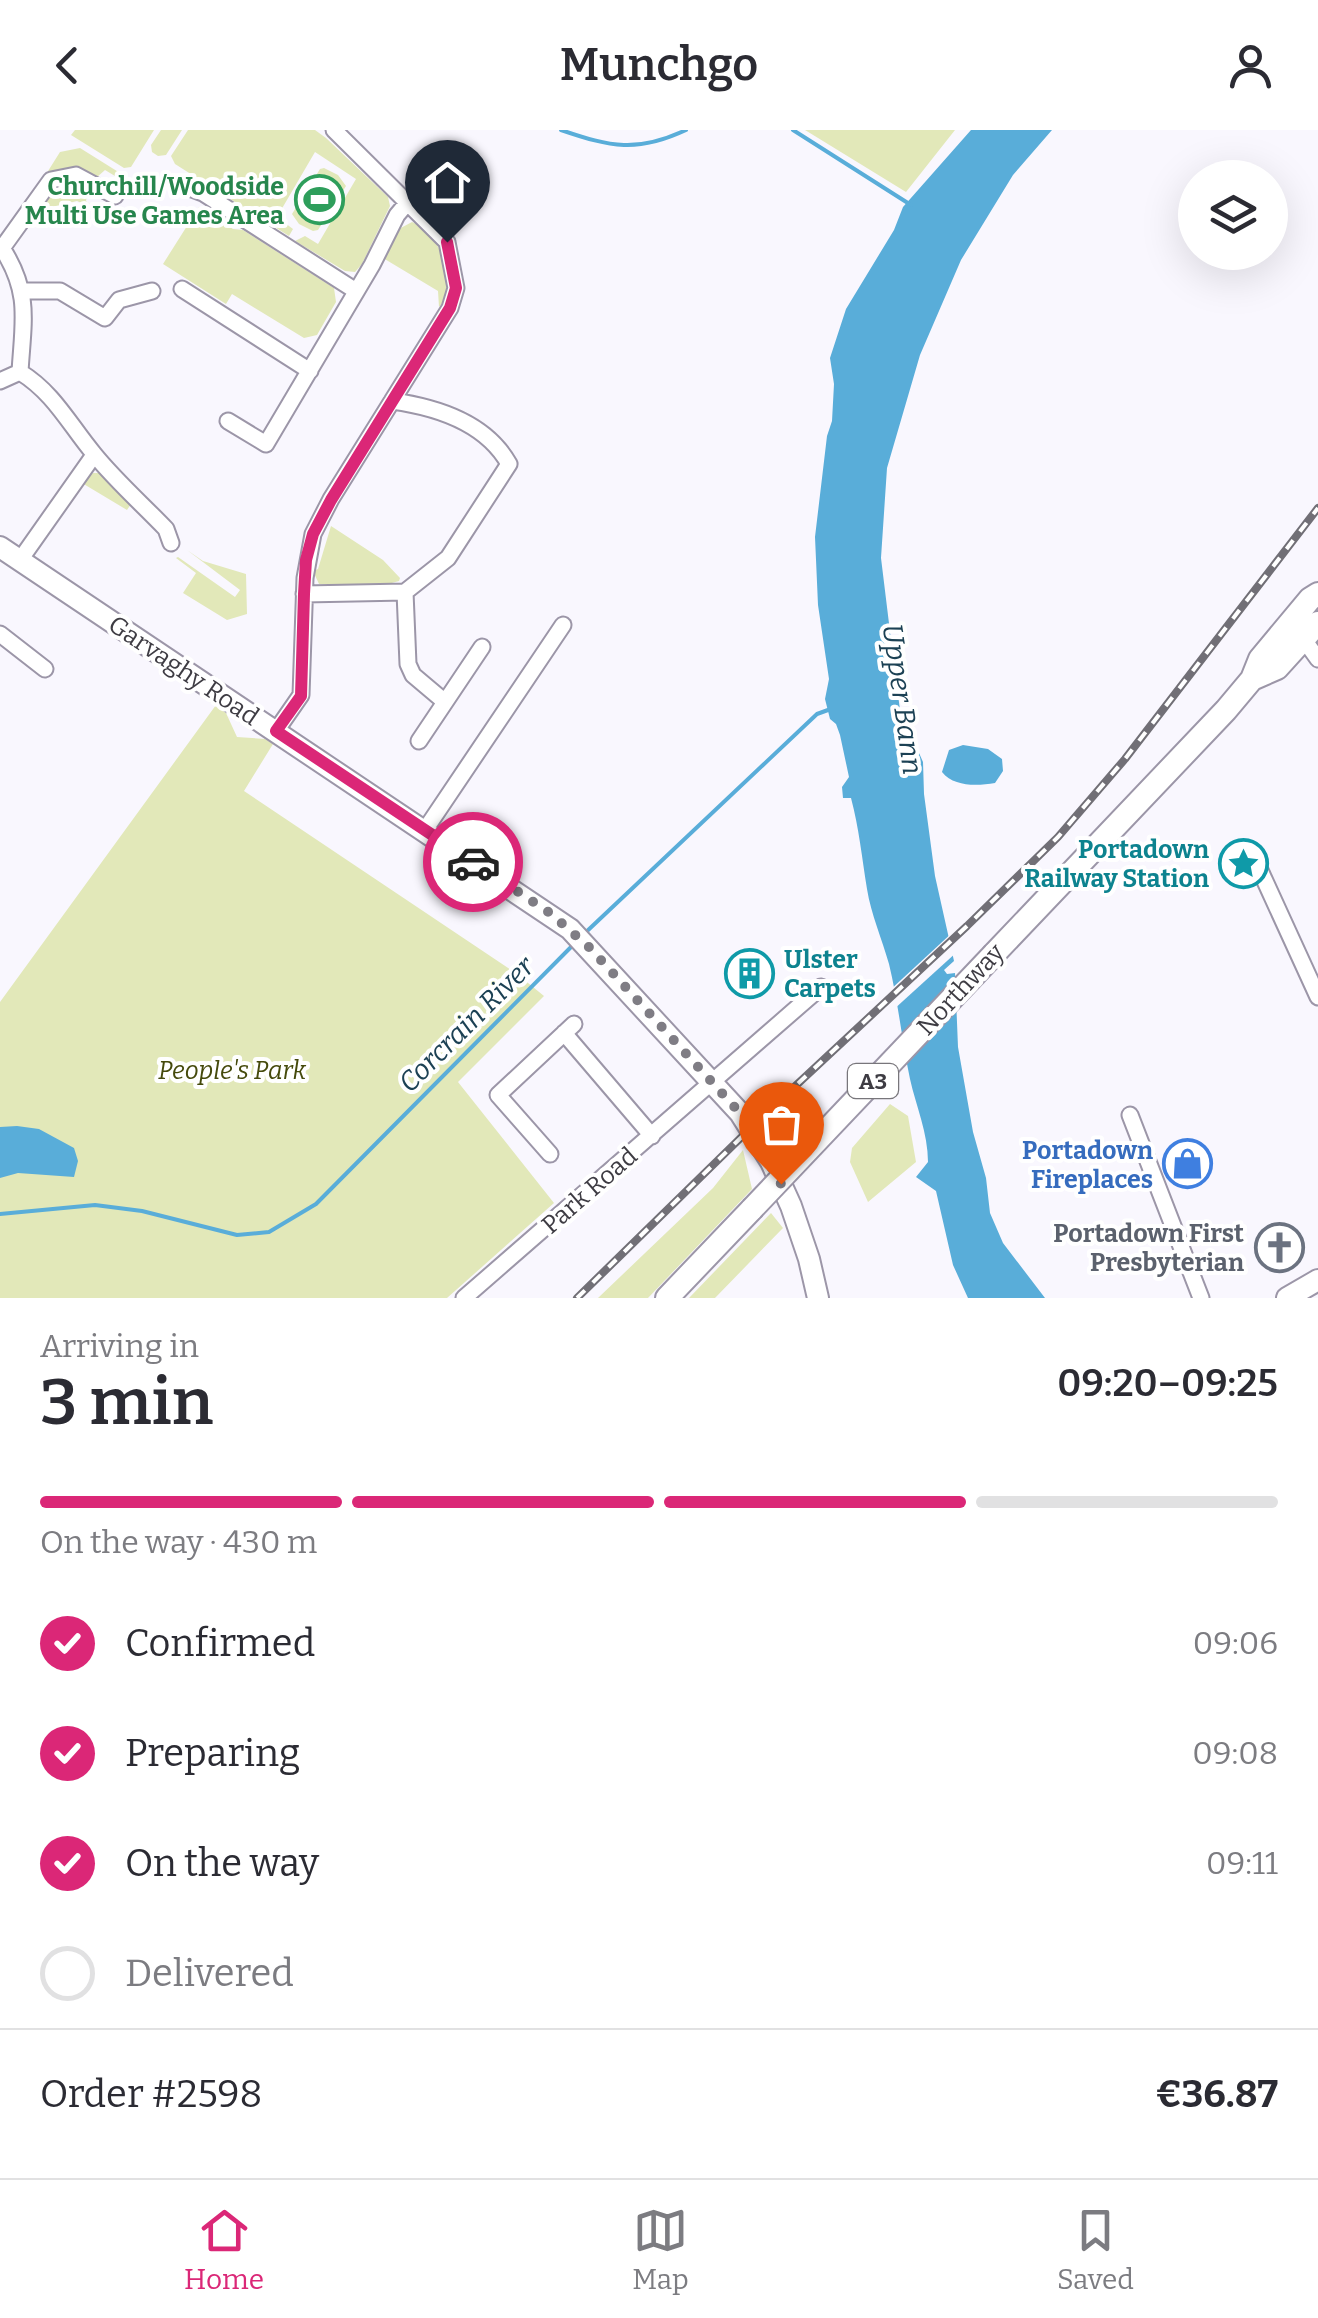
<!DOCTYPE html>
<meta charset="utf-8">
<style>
:root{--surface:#fff;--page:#f2f2f3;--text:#2b2b33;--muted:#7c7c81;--line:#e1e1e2;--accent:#db2777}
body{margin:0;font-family:Bitter,serif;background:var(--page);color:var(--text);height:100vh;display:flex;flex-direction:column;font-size:38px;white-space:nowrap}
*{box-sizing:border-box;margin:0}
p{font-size:32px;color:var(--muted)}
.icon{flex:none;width:55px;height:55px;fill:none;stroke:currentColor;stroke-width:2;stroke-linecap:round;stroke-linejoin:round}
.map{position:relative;height:1168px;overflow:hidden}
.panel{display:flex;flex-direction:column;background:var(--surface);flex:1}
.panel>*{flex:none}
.controls{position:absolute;left:1178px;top:30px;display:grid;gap:20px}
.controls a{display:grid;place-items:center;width:110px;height:110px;border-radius:50%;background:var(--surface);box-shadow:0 10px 40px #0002;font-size:50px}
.pin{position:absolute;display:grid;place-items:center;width:85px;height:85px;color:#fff;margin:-102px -42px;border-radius:50% 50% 50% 0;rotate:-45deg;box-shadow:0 0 10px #0007}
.pin .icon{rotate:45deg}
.courier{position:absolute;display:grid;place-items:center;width:100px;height:100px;margin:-50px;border:8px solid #db2777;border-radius:50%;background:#fff;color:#222;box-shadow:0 2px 12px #0007}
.head em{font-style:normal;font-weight:600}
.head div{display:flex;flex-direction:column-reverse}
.head{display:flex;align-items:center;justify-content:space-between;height:170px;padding:0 40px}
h1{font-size:65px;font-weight:600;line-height:75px}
.bar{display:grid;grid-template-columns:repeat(4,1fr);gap:15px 10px;align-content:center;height:120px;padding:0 40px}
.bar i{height:12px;border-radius:8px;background:var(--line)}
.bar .current{background:var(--accent)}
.bar p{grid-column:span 4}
.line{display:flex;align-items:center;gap:25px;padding:0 40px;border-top:2px solid var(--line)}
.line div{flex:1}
ol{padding:0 40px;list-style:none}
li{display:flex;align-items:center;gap:30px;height:110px}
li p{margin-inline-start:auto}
li .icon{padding:10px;border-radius:50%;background:var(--accent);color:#fff;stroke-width:4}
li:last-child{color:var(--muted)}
li i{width:55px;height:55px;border:5px solid var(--line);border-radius:50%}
header{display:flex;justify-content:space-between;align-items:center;height:130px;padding:0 40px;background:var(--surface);font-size:45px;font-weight:600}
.menu{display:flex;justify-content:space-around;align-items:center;height:140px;border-top:2px solid var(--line);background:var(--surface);font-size:28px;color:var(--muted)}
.menu a{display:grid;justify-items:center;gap:5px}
.menu .current{color:var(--accent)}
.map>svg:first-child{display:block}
</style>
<header><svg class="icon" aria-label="back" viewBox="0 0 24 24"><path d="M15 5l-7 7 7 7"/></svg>Munchgo<svg class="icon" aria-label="person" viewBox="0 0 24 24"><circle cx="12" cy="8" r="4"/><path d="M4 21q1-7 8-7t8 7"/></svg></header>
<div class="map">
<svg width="1318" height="1168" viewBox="0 0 1318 1168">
<rect width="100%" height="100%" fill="#f9f7fe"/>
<path fill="#e2e8b9" d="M 75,0 L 154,0 L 131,37 L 124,38 L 71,5 Z
M 161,0 L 182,0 L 166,25 L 158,26 L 152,22 L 151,15 Z
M 188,0 L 315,0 L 326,8 L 388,67 L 390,76 L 362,134 L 355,142 L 345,141 L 295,111 L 305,106 L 318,114 L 356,49 L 315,22 L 277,87 L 293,99 L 289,106 L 175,34 L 171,26 Z
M 805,0 L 955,0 L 906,62 Z
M 80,18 L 120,43 L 120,49 L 105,40 L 96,48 L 38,57 L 60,22 Z
M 324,38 L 338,45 L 346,56 L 318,100 L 313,101 L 299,94 L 292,84 L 320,39 Z
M 73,51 L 83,54 L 88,61 L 86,71 L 99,81 L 77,71 L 39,80 L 51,58 Z
M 199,77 L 233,99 L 243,100 L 334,158 L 336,172 L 317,205 L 304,208 L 232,164 L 226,174 L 163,134 Z
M 412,92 C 440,103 460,153 439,177 L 438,161 L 383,128 L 397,100 Z
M 93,343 L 100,343 L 131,374 L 127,380 L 82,353 Z
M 331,396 L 383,430 L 400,448 L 399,451 L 381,456 L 319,454 L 313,441 L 318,439 Z
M 187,420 L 203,431 L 246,444 L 247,484 L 227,490 L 183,463 L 196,443 L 176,428 L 178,427 L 235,467 L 240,460 Z
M 216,575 L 226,583 L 237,607 L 265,609 L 273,614 L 244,661 L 517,844 L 544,866 L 458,952 L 554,1073 L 447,1168 L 0,1168 L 0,872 Z
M 890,974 L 908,986 L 916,1032 L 868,1072 L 850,1032 L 852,1018 Z
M 743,1020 L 752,1059 L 648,1168 L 598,1168 L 713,1058 Z
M 771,1083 L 783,1098 L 715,1168 L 689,1168 Z"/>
<path fill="#59add9" d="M 971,0 L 1052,0 L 1013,45 L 961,130 L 920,225 L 887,338 L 881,428 L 892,518 L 900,580 L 923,632 L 924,664 L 935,746 L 954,831 L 944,840 L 947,844 L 955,843 L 958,917 L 973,1002 L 986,1048 L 990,1083 L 1003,1113 L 1045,1168 L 968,1168 L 953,1135 L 936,1061 L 916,1047 L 928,1032 C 928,1003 916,976 910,949 C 902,911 898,871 889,834 C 882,809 871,784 867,759 C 862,728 859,698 851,668 L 843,668 L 842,657 L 849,647 L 840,605 L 836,594 L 830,589 L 825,569 L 829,549 L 818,475 L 815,407 L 827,306 L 832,291 L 834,254 L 830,228 L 846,179 L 894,100 L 903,77 Z
M 963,615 L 988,619 L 1002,629 L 1003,641 L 995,653 C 977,656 954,657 942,642 L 949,620 Z
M 17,996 L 39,999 L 74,1018 L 78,1031 L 74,1047 L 18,1043 L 0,1048 L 0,997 Z"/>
<path fill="#f9f7fe" d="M 954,801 L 958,821 L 892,881 L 889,861 Z"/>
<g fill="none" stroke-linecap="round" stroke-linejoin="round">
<path stroke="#59add9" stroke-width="4" d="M 561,0 C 611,17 637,23 686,0
M 793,0 L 911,75
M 585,803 L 817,584 L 828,580
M 0,1084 L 95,1075 L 142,1081 L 237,1105 L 269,1102 L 316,1074 L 575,813"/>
<defs>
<path id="minor" d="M 179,54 L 203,63 L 356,161
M 2,118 C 31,163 23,191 20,242
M 0,121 L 51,50 L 76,45 L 115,66
M 182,159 L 310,241
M 23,161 L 60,161 L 105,188 L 119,170 L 152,161
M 0,251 L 20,242 C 54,263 69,294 94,324 C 115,350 142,374 166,399 L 171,413
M 228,291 L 266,314 L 372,135 L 397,85 L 408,72
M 20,430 L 94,325
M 405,462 L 408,534 L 413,545 L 445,572
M 304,464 L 405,462 L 448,428 L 509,334 C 486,293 436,277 392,271
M 0,504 L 45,539
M 1300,504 L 1318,529
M 276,601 L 301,565 L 305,448 L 313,404 L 331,369 L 450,178 L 456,158 L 447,112 L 334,0
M 419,611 L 482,517
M 425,700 L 563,495
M 1259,738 L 1318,867
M 564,903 L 652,1006
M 1130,985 L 1201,1168
M 550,1024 L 498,965 L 574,894
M 464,1168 L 821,857"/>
<path id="major" d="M 0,417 L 570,799 L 740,983 L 771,1032 L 791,1076 L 809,1129 L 818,1168
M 1287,1168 L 1318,1150"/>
<path id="highway" d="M 1252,549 L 1277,538 L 1318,493
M 994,824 L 1226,580 L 1252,549 L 1260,529 L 1310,469 L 1318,464
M 667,1168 L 752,1079"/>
</defs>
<use href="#minor" stroke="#9c96a8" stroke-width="19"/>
<use href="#major" stroke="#9c96a8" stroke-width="24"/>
<use href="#highway" stroke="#9c96a8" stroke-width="26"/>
<use href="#minor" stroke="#fff" stroke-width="15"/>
<use href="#major" stroke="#fff" stroke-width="20"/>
<use href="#highway" stroke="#fff" stroke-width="22"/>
<defs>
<path id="rail" d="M 577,1168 L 761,988 L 967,796 L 1058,707 L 1125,629 L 1318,378"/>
</defs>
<use href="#rail" stroke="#716f76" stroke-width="8"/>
<use href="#rail" stroke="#fff" stroke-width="4" stroke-dasharray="11" stroke-linecap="butt"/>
<defs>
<path id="highway-bridge" d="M 752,1079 L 994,824"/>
</defs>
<use href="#highway-bridge" stroke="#9c96a8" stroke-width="26" stroke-linecap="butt"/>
<use href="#highway-bridge" stroke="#fff" stroke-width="22"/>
</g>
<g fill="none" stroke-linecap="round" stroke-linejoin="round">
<path stroke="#7f7d84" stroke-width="10" stroke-dasharray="0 18" d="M 473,732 L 550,783 L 590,818 L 740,983 L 781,1054"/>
<path stroke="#db2777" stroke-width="12" d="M 447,112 L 456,158 L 450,178 L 331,370 L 313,404 L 306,430 L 304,464 L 301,566 L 276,601 L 473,732"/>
</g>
<defs>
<symbol id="stadium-ring" viewBox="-11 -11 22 22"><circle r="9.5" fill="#fff" stroke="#2e9e5b" stroke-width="1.5"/><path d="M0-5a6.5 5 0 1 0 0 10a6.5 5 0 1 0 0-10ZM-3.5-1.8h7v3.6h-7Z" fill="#2e9e5b"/></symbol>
<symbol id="sight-ring" viewBox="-11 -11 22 22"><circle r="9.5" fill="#fff" stroke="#0f9aa8" stroke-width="1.5"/><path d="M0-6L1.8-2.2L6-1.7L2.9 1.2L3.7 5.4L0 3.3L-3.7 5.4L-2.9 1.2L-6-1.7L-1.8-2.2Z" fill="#0f9aa8"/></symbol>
<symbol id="building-ring" viewBox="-11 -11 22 22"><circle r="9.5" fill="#fff" stroke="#0f9aa8" stroke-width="1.5"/><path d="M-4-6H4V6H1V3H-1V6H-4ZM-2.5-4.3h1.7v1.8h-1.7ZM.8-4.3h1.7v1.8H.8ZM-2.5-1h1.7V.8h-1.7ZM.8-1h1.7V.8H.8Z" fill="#0f9aa8"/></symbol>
<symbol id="shop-ring" viewBox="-11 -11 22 22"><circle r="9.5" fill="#fff" stroke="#3f7fe0" stroke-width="1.5"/><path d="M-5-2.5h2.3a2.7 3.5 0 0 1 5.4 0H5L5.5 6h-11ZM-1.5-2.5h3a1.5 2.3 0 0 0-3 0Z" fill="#3f7fe0"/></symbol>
<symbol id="church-ring" viewBox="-11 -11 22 22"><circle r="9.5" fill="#fff" stroke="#6b7280" stroke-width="1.5"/><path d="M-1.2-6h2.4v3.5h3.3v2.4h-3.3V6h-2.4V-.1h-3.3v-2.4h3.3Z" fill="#6b7280"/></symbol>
</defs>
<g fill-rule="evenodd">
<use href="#stadium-ring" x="292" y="42" width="55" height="55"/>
<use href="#sight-ring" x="1216" y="706" width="55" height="55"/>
<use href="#building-ring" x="722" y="816" width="55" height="55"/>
<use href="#shop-ring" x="1160" y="1006" width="55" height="55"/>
<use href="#church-ring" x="1252" y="1090" width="55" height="55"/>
</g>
<g text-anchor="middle" stroke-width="8" stroke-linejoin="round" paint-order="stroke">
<rect fill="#fff" stroke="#78767b" stroke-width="2.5" x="848" y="934" width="50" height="34" rx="8"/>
<g font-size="22" font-weight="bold" fill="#3e3c43">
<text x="873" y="959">A3</text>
</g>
<g font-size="25" font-weight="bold" fill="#27864d" stroke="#fff" text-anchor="end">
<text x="284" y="65">Churchill/Woodside<tspan x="284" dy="29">Multi Use Games Area</tspan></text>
</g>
<g font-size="25" fill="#3e3c43" stroke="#fff">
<text transform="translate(184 540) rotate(34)" y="9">Garvaghy Road</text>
<text transform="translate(960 859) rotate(-47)" y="9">Northway</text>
<text transform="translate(589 1060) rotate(-41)" y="9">Park Road</text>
</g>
<g font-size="25" font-weight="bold" fill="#0d838f" stroke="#fff" text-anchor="end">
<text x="1209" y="728">Portadown<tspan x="1209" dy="29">Railway Station</tspan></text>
<text x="784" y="838" text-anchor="start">Ulster<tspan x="784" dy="29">Carpets</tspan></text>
</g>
<g font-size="25" font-style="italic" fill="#454a0c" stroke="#fff">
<text x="232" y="949">People's Park</text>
</g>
<g font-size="25" font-weight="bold" fill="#366cbe" stroke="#fff" text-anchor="end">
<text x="1153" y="1029">Portadown<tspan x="1153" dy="29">Fireplaces</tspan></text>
</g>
<g font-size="25" font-weight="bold" fill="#5b616d" stroke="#fff" text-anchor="end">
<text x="1244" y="1112">Portadown First<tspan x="1244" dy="29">Presbyterian</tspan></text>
</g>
<g font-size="28" font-style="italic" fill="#1c4154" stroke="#fff">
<text transform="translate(903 569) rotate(82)" y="10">Upper Bann</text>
<text transform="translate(466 894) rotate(-45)" y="10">Corcrain River</text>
</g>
</g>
</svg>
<div class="controls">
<a><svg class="icon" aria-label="layers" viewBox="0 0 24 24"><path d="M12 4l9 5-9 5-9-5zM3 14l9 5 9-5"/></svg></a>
</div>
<div class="pin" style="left:781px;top:1054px;background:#ea580c"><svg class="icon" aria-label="bag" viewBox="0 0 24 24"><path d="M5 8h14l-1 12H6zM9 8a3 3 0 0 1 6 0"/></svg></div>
<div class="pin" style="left:447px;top:112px;background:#1f2937"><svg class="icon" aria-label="home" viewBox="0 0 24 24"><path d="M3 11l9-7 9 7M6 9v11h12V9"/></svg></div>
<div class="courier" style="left:473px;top:732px"><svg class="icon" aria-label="car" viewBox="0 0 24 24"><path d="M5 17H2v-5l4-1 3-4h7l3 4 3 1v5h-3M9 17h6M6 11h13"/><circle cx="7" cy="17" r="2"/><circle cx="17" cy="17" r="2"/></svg></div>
</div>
<section class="panel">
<div class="head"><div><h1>3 min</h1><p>Arriving in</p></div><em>09:20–09:25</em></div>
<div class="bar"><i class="current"></i><i class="current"></i><i class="current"></i><i></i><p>On the way · 430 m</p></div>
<ol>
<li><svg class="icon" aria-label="check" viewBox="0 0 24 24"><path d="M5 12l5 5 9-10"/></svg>Confirmed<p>09:06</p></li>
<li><svg class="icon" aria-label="check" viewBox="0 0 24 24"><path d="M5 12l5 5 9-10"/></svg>Preparing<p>09:08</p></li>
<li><svg class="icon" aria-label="check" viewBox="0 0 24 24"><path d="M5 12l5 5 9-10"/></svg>On the way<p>09:11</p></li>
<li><i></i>Delivered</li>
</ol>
<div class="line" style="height:130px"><div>Order #2598</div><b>€36.87</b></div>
</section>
<nav class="menu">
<a class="current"><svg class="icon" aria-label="home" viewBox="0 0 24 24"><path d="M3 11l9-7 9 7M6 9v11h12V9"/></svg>Home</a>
<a><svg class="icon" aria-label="map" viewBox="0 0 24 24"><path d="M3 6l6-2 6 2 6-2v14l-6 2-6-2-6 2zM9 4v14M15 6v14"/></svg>Map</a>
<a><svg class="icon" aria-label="saved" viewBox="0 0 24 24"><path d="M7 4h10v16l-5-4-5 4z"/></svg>Saved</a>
</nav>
